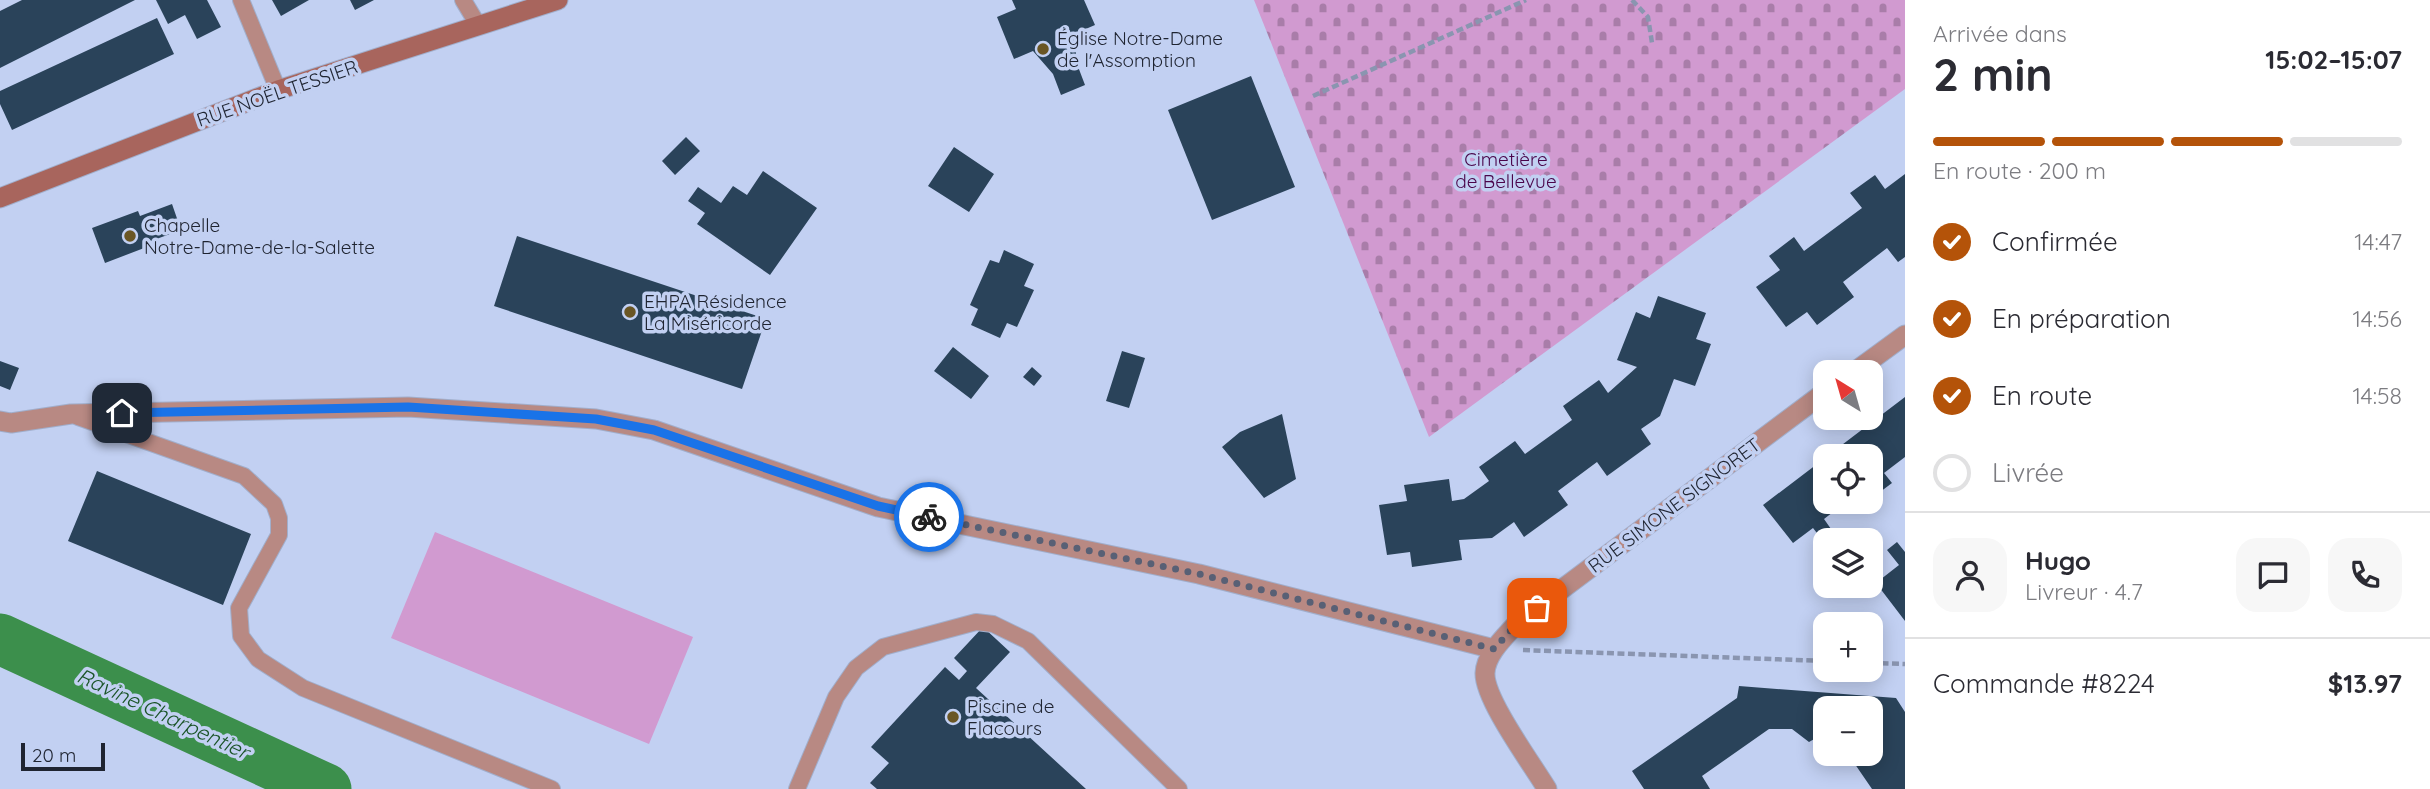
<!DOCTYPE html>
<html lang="fr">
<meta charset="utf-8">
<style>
:root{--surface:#fff;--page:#f7f7f7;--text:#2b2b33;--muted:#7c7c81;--line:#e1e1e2;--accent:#b45309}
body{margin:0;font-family:Quicksand,sans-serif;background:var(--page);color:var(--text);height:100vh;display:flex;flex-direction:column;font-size:26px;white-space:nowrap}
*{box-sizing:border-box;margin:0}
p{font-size:23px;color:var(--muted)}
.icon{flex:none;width:38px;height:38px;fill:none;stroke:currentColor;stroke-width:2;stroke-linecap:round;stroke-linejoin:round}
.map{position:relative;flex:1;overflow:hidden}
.side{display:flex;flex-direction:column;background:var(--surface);width:525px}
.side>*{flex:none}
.needle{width:46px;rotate:323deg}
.tools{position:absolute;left:1813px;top:360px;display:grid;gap:14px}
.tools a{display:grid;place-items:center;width:70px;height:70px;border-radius:14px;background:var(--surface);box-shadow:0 4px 18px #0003;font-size:35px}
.scale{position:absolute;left:21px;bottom:18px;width:84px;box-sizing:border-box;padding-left:7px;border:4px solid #1f2431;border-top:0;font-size:19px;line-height:24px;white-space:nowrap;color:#1f2431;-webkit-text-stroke:5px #c2d0f2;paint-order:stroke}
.pin{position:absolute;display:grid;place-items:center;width:60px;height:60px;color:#fff;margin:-30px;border-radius:14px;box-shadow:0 4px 10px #0006}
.courier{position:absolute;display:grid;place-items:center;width:70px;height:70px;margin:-35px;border:5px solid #1a73e8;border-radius:50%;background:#fff;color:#222;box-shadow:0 2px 9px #0007}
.overview em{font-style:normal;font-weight:700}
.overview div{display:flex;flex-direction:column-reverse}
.overview{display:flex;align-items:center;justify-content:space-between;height:119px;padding:0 28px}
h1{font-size:46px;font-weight:700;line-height:52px}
.bar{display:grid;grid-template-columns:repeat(4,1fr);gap:10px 7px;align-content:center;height:84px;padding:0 28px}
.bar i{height:9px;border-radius:5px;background:var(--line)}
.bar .on{background:var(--accent)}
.bar p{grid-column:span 4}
.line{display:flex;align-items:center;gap:18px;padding:0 28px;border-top:2px solid var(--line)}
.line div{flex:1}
.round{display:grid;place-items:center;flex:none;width:74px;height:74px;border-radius:21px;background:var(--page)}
ol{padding:0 28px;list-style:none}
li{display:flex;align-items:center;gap:21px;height:77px}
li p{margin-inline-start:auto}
li .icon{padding:7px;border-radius:50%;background:var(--accent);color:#fff;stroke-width:4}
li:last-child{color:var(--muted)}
li i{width:38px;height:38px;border:4px solid var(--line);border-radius:50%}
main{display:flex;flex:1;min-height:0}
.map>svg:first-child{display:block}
</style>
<main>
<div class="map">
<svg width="1905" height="789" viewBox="0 0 1905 789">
<defs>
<pattern id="cemetery-stones" width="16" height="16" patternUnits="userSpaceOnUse" patternTransform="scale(1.75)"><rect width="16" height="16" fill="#d19ad0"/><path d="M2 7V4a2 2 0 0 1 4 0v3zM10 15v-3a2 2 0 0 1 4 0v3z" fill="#a97da9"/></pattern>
</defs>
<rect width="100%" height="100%" fill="#c2d0f2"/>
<path fill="url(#cemetery-stones)" d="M 1254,0 L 1905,0 L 1905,89 L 1429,437 Z"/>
<path fill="#d19ad0" d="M 435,532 L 693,637 L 649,744 L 391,638 Z"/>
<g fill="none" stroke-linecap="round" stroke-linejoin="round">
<path stroke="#3c8f4c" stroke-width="51" d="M 0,639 L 326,789"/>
</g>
<path fill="#2a435a" d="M 22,0 L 135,0 L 0,68 L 0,11 Z
M 156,0 L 207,0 L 221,27 L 197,39 L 185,15 L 168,24 Z
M 272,0 L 309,0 L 281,16 Z
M 350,0 L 374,0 L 355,10 Z
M 1012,0 L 1084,0 L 1095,25 L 1074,34 L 1077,64 L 1085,85 L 1061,95 L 1053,74 L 1033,51 L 1014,59 L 997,17 L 1016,9 Z
M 157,18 L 174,54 L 12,130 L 0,104 L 0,91 Z
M 1251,76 L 1295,187 L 1212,220 L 1168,110 Z
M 686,137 L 700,151 L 675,175 L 662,161 Z
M 954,147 L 994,174 L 969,212 L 928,186 Z
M 763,171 L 817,208 L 770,275 L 697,224 L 705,213 L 688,201 L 698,187 L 721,203 L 733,186 L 747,195 Z
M 1905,174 L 1905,257 L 1898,262 L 1887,248 L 1843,282 L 1854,297 L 1817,325 L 1807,312 L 1786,327 L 1756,287 L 1780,270 L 1769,256 L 1794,237 L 1804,251 L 1862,208 L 1850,193 L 1875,175 L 1885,189 Z
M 172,204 L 181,230 L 151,241 L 152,245 L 105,263 L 92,228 L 138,211 L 140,216 Z
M 517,236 L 766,319 L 742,389 L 494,306 Z
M 1004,250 L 1034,264 L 1024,286 L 1034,290 L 1017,327 L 1007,323 L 1000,338 L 971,325 L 978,309 L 970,305 L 990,260 L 999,263 Z
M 1658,296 L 1706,313 L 1696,339 L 1711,344 L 1695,386 L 1674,379 L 1660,416 L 1641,429 L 1651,444 L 1607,476 L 1597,462 L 1558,491 L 1568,505 L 1524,537 L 1514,522 L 1492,538 L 1459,540 L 1462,560 L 1412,567 L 1410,552 L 1387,555 L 1379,505 L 1407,501 L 1404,485 L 1449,479 L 1452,501 L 1464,499 L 1489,481 L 1479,467 L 1515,441 L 1525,454 L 1572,420 L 1563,406 L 1599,380 L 1608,393 L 1637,367 L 1617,360 L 1636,312 L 1650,318 Z
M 953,347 L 989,376 L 971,399 L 934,371 Z
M 1122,351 L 1145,358 L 1129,408 L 1106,401 Z
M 0,361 L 19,368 L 10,390 L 0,386 Z
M 1032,367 L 1042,376 L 1034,386 L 1023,377 Z
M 1905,397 L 1905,457 L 1884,473 L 1892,483 L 1880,492 L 1871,483 L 1871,457 L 1826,457 Z
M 1282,414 L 1296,479 L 1264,498 L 1222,447 L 1240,432 Z
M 1825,458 L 1825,502 L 1846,502 L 1824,519 L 1831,529 L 1820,537 L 1813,528 L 1793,543 L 1763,505 Z
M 97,471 L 251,534 L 223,605 L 68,541 Z
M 1897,542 L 1905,552 L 1905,621 L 1876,583 L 1899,565 L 1887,550 Z
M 983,627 L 1010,652 L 976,688 L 1086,789 L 877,789 L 870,783 L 889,763 L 871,747 L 945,667 L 959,680 L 967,671 L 954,658 Z
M 1739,686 L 1896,698 L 1905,712 L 1905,789 L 1872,789 L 1848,754 L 1871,754 L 1871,709 L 1825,709 L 1825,733 L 1809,742 L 1792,729 L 1769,729 L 1702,776 L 1710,789 L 1644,789 L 1632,771 L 1737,698 Z"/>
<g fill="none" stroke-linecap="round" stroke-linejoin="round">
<defs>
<path id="service" d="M 241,0 L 278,90
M 463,0 L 478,25
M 78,417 L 244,476 L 274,504 L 279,518 L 279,535 L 239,608 L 241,636 L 258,659 L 303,688 L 552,789
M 797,789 L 836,697 L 856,668 L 883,647 L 976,622 L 993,624 L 1028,641 L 1179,789"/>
<path id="minor" d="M 1853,373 L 1905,335
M 0,421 L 11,423 L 71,414 L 408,407 L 596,419 L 654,430 L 878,507 L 1199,574 L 1494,649
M 1547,789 C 1532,764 1484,699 1485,673 C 1486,653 1506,636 1518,622 L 1825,392"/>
<path id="secondary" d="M 0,198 L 278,90 L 558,0"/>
</defs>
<use href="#service" stroke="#a1aecb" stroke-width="18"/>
<use href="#minor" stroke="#a1aecb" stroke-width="21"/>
<use href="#secondary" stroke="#a1aecb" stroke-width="21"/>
<path stroke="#8a95b0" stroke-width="4.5" stroke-dasharray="7 3.5" stroke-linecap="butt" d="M 1632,0 L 1648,17 L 1652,43
M 1313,96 L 1526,0
M 1523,650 L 1825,661
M 1871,663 L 1905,664"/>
<use href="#service" stroke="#b88983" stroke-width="16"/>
<use href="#minor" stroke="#b88983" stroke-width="19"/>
<use href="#secondary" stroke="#a8655d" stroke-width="19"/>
</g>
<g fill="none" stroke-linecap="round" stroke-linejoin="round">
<path stroke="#586075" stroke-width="7" stroke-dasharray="0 12.6" d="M 929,517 L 1199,574 L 1494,649 L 1518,622 L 1537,608"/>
<path stroke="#1a73e8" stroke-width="9" d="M 122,413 L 408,407 L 596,419 L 654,430 L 878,506 L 929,517"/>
</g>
<g fill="#6a5624" stroke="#c2d0f2" stroke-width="2.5">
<circle cx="1043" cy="49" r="7"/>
<circle cx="130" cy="236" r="7"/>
<circle cx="630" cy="312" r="7"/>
<circle cx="953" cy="717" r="7"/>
</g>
<g text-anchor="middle" stroke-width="7" stroke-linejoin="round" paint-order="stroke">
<g font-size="19" fill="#1f2431" stroke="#c2d0f2" text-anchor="start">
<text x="1057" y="45">Église Notre-Dame<tspan x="1057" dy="22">de l'Assomption</tspan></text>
<text x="144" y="232">Chapelle<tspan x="144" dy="22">Notre-Dame-de-la-Salette</tspan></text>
<text x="644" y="308">EHPA Résidence<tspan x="644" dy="22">La Miséricorde</tspan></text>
<text x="967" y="713">Piscine de<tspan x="967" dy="22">Flacours</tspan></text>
</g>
<g font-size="19" fill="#1f2431" stroke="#c2d0f2">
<text transform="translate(277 93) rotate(-19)" y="7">RUE NOËL TESSIER</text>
<text transform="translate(1674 505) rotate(-37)" y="7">RUE SIMONE SIGNORET</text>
</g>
<g font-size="19" fill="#4a054b" stroke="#c2d0f2">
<text x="1506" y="166">Cimetière<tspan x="1506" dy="22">de Bellevue</tspan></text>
</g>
<g font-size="21" font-style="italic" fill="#1a5427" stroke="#c2d0f2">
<text transform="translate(163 714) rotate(25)" y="7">Ravine Charpentier</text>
</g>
</g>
</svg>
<div class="tools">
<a><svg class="needle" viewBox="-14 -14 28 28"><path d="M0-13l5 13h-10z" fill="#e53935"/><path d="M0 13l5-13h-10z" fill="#7c7c81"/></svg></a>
<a><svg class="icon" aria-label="locate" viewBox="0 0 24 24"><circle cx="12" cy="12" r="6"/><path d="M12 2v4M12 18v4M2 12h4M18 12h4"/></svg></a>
<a><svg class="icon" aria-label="layers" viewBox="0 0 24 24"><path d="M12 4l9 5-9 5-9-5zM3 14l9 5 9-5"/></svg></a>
<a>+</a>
<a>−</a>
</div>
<div class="scale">20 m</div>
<div class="pin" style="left:1537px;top:608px;background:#ea580c"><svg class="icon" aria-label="bag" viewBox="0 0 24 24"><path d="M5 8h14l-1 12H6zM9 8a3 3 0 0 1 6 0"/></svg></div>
<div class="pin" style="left:122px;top:413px;background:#1f2937"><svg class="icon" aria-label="home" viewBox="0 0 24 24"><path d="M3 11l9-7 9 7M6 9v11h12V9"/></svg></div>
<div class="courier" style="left:929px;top:517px"><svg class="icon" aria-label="bike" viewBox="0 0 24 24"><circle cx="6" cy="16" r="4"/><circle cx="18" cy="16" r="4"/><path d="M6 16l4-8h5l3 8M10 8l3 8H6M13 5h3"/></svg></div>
</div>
<section class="side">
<div class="overview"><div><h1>2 min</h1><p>Arrivée dans</p></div><em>15:02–15:07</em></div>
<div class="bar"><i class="on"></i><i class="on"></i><i class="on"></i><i></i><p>En route · 200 m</p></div>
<ol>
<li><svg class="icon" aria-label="check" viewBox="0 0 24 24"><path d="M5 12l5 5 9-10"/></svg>Confirmée<p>14:47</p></li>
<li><svg class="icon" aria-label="check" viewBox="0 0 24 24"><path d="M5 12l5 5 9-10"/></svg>En préparation<p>14:56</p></li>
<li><svg class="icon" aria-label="check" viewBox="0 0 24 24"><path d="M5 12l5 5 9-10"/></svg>En route<p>14:58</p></li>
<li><i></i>Livrée</li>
</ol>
<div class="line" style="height:126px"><a class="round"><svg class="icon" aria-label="person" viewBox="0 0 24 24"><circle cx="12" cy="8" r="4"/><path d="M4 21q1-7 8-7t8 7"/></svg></a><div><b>Hugo</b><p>Livreur · 4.7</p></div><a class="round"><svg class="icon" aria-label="chat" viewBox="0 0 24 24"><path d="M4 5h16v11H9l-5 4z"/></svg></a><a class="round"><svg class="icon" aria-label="phone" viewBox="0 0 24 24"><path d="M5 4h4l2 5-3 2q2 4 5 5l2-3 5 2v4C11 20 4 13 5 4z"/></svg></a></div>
<div class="line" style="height:91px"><div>Commande #8224</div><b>$13.97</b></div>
</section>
</main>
